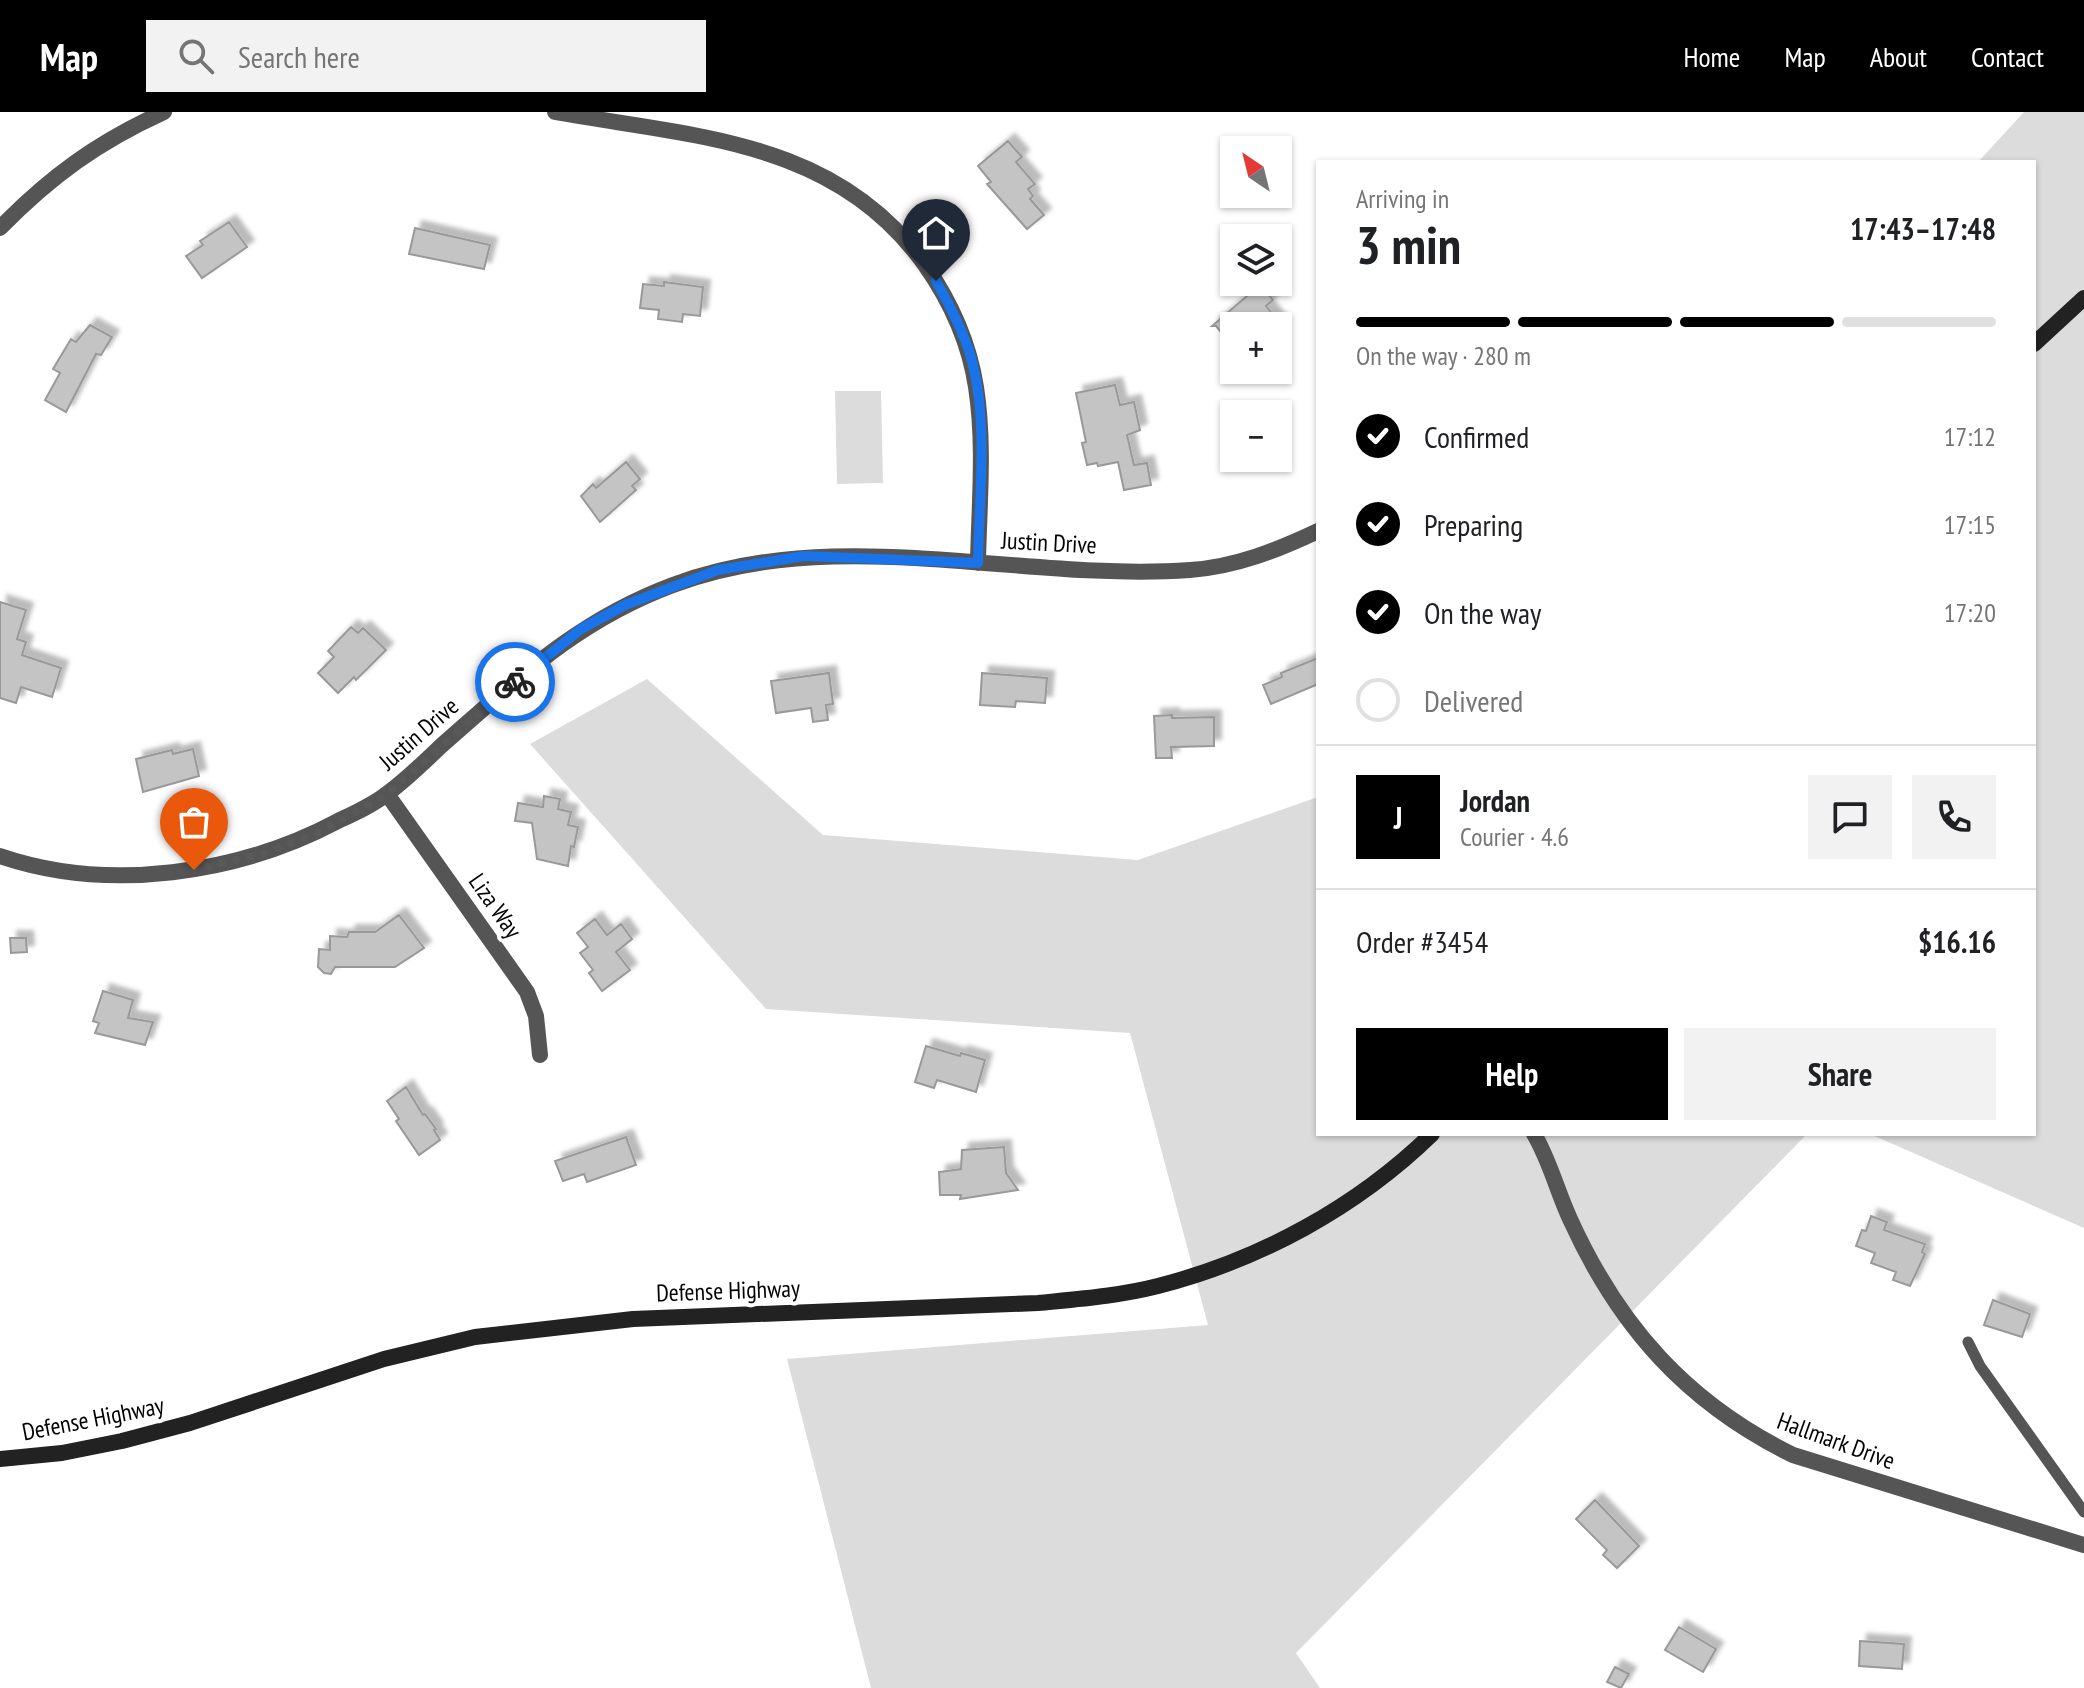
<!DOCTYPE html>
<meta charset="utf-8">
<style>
:root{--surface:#fff;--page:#f2f2f2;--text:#202124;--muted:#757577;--line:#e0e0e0;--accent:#000}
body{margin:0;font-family:"PT Sans Narrow",sans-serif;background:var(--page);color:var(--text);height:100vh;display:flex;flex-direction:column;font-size:30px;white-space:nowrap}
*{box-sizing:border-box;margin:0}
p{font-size:26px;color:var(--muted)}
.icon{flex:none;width:44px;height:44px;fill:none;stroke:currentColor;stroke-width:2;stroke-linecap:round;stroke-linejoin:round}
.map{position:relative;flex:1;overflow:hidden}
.details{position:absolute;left:1316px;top:48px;width:720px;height:976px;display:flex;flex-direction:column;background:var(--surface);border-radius:0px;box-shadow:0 2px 6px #0004}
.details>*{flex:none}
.needle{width:52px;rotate:325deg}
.buttons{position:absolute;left:1220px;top:24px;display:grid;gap:16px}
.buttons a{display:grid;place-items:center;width:72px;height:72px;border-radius:0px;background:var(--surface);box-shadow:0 2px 6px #0004;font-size:40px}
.pin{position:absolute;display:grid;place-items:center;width:68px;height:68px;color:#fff;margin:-82px -34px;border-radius:50% 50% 50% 0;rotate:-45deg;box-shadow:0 0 8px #0007}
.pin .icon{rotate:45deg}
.courier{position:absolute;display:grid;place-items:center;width:80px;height:80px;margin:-40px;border:6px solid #1a73e8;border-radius:50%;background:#fff;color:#222;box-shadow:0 2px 10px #0007}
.overview em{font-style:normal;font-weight:700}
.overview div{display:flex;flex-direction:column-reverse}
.overview{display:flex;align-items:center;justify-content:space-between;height:136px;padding:0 40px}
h1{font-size:52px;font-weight:700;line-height:60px}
.bar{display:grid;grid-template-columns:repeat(4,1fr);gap:12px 8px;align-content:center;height:96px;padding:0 40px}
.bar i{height:10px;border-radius:6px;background:var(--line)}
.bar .active{background:var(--accent)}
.bar p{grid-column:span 4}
.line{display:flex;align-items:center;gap:20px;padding:0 40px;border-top:2px solid var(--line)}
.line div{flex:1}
.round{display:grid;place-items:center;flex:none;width:84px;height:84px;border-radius:0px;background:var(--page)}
ol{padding:0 40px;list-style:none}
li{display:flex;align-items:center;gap:24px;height:88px}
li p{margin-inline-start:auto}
li .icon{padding:8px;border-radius:50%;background:var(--accent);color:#fff;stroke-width:4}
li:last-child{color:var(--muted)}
li i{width:44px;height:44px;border:4px solid var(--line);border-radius:50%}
.cta{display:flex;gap:16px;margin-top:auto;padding:16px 40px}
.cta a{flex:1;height:92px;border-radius:0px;background:var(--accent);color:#fff;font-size:32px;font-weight:700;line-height:92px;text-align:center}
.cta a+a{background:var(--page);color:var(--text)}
header{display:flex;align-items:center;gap:48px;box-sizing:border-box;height:112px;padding:0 40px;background:var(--accent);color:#fff}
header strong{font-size:38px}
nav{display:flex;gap:44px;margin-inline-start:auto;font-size:28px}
.search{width:560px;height:72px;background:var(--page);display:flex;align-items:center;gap:20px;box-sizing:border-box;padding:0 28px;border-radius:0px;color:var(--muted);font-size:30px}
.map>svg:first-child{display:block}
</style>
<header>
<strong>Map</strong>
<div class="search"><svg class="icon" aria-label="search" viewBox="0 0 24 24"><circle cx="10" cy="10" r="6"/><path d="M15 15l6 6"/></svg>Search here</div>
<nav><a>Home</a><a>Map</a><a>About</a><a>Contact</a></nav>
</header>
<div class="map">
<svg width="2084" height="1576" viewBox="0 0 2084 1576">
<defs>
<filter id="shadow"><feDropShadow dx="7" dy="-7" stdDeviation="2" flood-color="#0004"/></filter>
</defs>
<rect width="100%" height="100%" fill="#fff"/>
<path fill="#dcdcdc" d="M 2024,0 L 2084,0 L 2084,1116 L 1870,1022 L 2034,1022 L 2034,50 L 1978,50 Z
M 835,279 L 881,279 L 883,371 L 837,372 Z
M 647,567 L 823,723 L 1138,748 L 1318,685 L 1318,1022 L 1807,1022 L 1296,1541 L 1320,1576 L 871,1576 L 787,1247 L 1208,1213 L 1130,921 L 766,897 L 530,632 Z"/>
<path fill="#c4c4c4" stroke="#999" stroke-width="2" filter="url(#shadow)" d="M 1008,29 L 1022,45 L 1016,50 L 1035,72 L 1028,77 L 1033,84 L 1030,87 L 1044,103 L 1027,117 L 987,72 L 991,70 L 978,54 Z
M 229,110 L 247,135 L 202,166 L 186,144 L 203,133 L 200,129 Z
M 415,116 L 490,133 L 484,157 L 409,142 Z
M 664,170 L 703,175 L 700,204 L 683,202 L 682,210 L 658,207 L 659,198 L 640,196 L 643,172 L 664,174 Z
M 1262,175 L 1273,188 L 1266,194 L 1282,214 L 1234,214 L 1234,237 L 1216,214 L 1212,214 L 1254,178 L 1255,180 Z
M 90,213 L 112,225 L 101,243 L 96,242 L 66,300 L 45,288 L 60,261 L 53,257 L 71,227 L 76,230 Z
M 1115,273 L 1120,293 L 1134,290 L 1140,318 L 1127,323 L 1134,353 L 1147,351 L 1151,373 L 1124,378 L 1118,350 L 1098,354 L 1097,351 L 1087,353 L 1082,331 L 1086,330 L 1076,281 Z
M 626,350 L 640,367 L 632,374 L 636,378 L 600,410 L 581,384 L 593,372 L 596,376 Z
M 0,490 L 26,498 L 17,527 L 26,530 L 22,543 L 61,556 L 52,585 L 21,575 L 16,591 L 0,586 Z
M 351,515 L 358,521 L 363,516 L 386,538 L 356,568 L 354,565 L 338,581 L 318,561 L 334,545 L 328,539 Z
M 1318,546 L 1318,572 L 1271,592 L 1263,573 L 1282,565 L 1281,561 Z
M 829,561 L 833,592 L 826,593 L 828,608 L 813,610 L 811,596 L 776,601 L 771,569 Z
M 982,561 L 1047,566 L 1045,591 L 1016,589 L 1015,595 L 980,593 Z
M 1172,603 L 1172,606 L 1214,605 L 1214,634 L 1171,635 L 1172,646 L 1156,646 L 1154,604 Z
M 193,637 L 199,664 L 143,680 L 136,647 L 172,638 L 173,642 Z
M 544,684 L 560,687 L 558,697 L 571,700 L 568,713 L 578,715 L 574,735 L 571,734 L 568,754 L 537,747 L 532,711 L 515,709 L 518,691 L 543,695 Z
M 399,803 L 424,836 L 395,855 L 335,855 L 331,862 L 324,861 L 318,855 L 319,837 L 330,838 L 330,824 L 347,825 L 349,820 L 375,820 Z
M 595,807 L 607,823 L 621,812 L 632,827 L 616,840 L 630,858 L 602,879 L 589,861 L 593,858 L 580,841 L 588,835 L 577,821 Z
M 10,826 L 26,826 L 27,840 L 11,841 Z
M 103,879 L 133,888 L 128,906 L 153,910 L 145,933 L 95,921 L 99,911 L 93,909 Z
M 926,934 L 960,944 L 961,941 L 985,948 L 976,980 L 937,968 L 934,976 L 915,970 Z
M 406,975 L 423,1003 L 425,1002 L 436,1017 L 434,1018 L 440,1028 L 419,1043 L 396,1009 L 399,1007 L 387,989 Z
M 626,1025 L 636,1053 L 587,1070 L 584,1062 L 563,1069 L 555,1049 Z
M 1004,1035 L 1006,1061 L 1018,1078 L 960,1087 L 961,1083 L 940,1083 L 939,1060 L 961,1057 L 962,1038 Z
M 1871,1104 L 1887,1110 L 1884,1118 L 1925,1132 L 1922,1140 L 1925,1142 L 1910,1174 L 1893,1168 L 1896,1160 L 1871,1151 L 1875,1141 L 1856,1134 L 1862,1118 L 1866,1119 Z
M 1993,1188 L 2030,1202 L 2022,1225 L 1984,1213 Z
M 1595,1388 L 1639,1434 L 1617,1456 L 1603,1443 L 1607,1438 L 1576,1407 Z
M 1679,1515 L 1716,1537 L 1703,1560 L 1665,1538 Z
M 1860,1529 L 1904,1532 L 1902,1557 L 1859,1554 Z
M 1615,1555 L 1629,1562 L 1621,1576 L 1607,1570 Z"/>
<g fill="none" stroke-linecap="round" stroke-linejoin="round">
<path stroke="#555" stroke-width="11" d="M 1968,1230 L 1980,1254 L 2084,1400"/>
<path stroke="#555" stroke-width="16" d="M 555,0 C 693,25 836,27 925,153 C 951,190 969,230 976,275 C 985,333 979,393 978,451
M 0,116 C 51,64 98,30 164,0
M 387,682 L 527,880 L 536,904 L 540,943
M 0,744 C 109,781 238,762 338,709 C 355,701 373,693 388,681 C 407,667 424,650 441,634 C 518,567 576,509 673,473 C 838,411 1019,470 1190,458 C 1235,455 1278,438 1318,419
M 1534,1022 C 1550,1049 1557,1079 1570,1107 C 1619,1215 1687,1291 1793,1343 L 2084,1433"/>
<path stroke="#222" stroke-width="16" d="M 2034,232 L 2084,186
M 0,1347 L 62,1341 L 122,1329 L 190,1311 L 384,1247 L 475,1225 L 633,1207 L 1038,1191 C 1078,1187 1119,1184 1158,1174 C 1260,1148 1357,1095 1432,1022"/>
</g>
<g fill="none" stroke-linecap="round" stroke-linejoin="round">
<path stroke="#595959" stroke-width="8" stroke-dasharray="0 14.4" d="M 194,758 L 262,742 L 313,723 L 360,698 L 387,682 L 515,570"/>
<path stroke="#1a73e8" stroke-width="10" d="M 515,570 L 581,517 L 625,493 L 718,458 L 804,444 L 978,451 C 979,385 989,305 970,242 C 962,216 949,192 936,169"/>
</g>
<g text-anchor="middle" stroke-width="8" stroke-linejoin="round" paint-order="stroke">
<g font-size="24" fill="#000" stroke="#fff">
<text transform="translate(1049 431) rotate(3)" y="8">Justin Drive</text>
<text transform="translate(419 622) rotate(-41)" y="8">Justin Drive</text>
<text transform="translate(495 794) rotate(55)" y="8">Liza Way</text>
<text transform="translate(728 1179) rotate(-2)" y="8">Defense Highway</text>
<text transform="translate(93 1307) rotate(-11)" y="8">Defense Highway</text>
<text transform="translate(1836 1329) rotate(20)" y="8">Hallmark Drive</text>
</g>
</g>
</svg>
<div class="buttons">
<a><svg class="needle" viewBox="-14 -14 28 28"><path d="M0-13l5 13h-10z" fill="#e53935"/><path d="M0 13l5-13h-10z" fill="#757577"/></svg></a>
<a><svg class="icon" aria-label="layers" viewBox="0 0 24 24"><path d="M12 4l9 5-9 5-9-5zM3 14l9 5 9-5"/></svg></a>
<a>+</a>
<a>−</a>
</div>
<div class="pin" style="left:194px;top:758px;background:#ea580c"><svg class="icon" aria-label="bag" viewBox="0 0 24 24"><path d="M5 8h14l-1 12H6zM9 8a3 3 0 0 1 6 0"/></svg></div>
<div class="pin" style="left:936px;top:169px;background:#1f2937"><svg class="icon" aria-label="home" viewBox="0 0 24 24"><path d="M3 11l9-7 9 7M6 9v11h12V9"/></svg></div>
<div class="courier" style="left:515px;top:570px"><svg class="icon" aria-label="bike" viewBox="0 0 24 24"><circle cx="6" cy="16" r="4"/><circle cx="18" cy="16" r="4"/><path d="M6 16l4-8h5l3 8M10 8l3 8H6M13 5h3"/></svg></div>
<section class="details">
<div class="overview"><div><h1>3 min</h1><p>Arriving in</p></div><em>17:43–17:48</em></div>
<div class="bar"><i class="active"></i><i class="active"></i><i class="active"></i><i></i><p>On the way · 280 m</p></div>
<ol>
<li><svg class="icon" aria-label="check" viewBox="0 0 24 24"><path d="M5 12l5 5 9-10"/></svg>Confirmed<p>17:12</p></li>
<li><svg class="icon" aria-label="check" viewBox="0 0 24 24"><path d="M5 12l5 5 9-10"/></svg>Preparing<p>17:15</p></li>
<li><svg class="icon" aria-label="check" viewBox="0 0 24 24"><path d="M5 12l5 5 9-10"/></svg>On the way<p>17:20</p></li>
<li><i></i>Delivered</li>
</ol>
<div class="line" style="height:144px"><b class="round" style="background:var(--accent);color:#fff">J</b><div><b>Jordan</b><p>Courier · 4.6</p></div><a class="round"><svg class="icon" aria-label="chat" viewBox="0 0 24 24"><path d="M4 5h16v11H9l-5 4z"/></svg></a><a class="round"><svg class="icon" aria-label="phone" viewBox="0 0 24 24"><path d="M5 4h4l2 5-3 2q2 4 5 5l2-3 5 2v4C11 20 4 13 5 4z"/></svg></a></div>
<div class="line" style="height:104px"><div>Order #3454</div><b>$16.16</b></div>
<div class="cta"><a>Help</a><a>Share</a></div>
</section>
</div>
